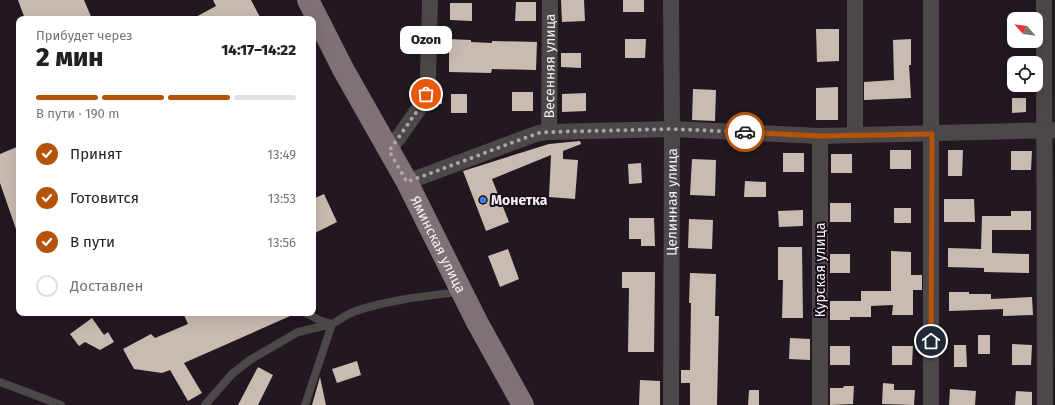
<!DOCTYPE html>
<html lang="ru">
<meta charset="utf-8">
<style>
:root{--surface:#fff;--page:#f2f2f2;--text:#202124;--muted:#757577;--line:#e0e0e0;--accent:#b45309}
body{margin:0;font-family:"Fira Sans",sans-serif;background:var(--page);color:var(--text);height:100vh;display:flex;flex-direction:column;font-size:15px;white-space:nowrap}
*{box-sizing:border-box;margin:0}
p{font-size:13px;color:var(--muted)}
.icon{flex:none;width:22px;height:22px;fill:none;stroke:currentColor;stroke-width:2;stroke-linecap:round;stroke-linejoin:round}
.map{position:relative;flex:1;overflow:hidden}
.panel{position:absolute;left:16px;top:16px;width:300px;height:300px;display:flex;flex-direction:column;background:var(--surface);border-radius:8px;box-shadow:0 4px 16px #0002}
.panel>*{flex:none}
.needle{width:26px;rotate:298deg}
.buttons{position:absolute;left:1007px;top:12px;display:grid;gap:8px}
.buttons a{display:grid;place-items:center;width:36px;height:36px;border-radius:8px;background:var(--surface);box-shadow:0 4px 16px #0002;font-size:20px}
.pin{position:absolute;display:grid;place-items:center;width:34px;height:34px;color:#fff;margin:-17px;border:2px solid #fff;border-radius:50%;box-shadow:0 1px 4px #0007}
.courier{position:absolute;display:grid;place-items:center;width:40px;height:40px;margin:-20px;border:3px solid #b45309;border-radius:50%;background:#fff;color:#222;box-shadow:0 1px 5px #0007}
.bubble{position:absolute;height:28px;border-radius:8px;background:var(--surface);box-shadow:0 4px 16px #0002;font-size:13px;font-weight:800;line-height:28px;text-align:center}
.summary em{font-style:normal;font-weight:800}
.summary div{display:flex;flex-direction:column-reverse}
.summary{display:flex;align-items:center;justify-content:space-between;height:68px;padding:0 20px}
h1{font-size:26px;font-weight:800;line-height:30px}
.bar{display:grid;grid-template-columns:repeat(4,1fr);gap:6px 4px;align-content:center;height:48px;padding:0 20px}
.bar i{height:5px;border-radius:3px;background:var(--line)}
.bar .current{background:var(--accent)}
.bar p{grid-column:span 4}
ol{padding:0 20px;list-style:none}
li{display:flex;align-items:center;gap:12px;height:44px}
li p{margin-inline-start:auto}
li .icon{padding:4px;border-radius:50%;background:var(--accent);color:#fff;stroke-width:4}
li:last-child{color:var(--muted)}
li i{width:22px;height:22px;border:2px solid var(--line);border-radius:50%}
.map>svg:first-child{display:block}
</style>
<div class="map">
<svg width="1055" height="405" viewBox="0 0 1055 405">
<rect width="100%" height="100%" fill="#211822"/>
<path fill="#cabbb0" d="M 18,0 L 84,0 L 92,19 L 25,19 Z
M 213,0 L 251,0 L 261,19 L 192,19 L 216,6 Z
M 561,0 L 584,0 L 585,21 L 562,22 Z
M 623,0 L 644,0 L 644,12 L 623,12 Z
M 516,2 L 536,2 L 536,21 L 515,21 Z
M 450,3 L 472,3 L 472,21 L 450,20 Z
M 816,29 L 839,29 L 839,61 L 817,62 Z
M 449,39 L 471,40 L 471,42 L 492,43 L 492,41 L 537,42 L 536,70 L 492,69 L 491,73 L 449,72 Z
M 625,39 L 646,39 L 645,58 L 625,58 Z
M 911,39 L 911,65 L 909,65 L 911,98 L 864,100 L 864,82 L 894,80 L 893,40 Z
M 561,53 L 581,53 L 581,68 L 561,67 Z
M 838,87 L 838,120 L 816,120 L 816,88 Z
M 693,89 L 716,90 L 715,121 L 692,120 Z
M 436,90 L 442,90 L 442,104 L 432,104 Z
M 512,92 L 533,92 L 533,111 L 512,111 Z
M 586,93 L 586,111 L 562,112 L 562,94 Z
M 451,94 L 467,94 L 467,113 L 451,113 Z
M 1012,98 L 1026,98 L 1026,112 L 1012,113 Z
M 580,141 L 581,144 L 563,151 L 563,159 L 578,160 L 575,199 L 549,197 L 551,155 L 492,179 L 509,222 L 486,231 L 463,171 L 549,144 Z
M 19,146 L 19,232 L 17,232 L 0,183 L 0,154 Z
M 890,150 L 911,150 L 911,169 L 890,169 Z
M 948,150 L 963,150 L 962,176 L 948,176 Z
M 1011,151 L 1032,151 L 1031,170 L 1011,170 Z
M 783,153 L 804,153 L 804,172 L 783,172 Z
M 831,154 L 852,154 L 852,173 L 831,173 Z
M 692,159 L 716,160 L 715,196 L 690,195 Z
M 641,163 L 642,183 L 629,184 L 628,164 Z
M 745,181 L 766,182 L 766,197 L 744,197 Z
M 324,194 L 337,222 L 313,234 L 313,199 Z
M 944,199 L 974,199 L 975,222 L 944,222 Z
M 830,203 L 851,203 L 851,222 L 830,222 Z
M 894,208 L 911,208 L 911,223 L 894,223 Z
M 803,210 L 803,226 L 779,227 L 778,211 Z
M 1011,211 L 1031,211 L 1031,230 L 992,230 L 992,253 L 1029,254 L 1029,273 L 984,272 L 984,268 L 948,267 L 948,248 L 981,249 L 982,216 L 1011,216 Z
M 629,218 L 654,218 L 655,246 L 641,246 L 641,239 L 629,239 Z
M 689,219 L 713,220 L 712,249 L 688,248 Z
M 778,247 L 802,247 L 803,318 L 782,318 L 783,280 L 778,280 Z
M 508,249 L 519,279 L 500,287 L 488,256 Z
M 891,251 L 911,252 L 911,275 L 922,275 L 922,290 L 913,290 L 913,315 L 892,315 L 893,305 L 871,306 L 871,317 L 850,317 L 850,320 L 830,320 L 830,301 L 861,301 L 861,291 L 891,291 Z
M 830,254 L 850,254 L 850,273 L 830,273 Z
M 622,272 L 655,272 L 654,352 L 628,352 L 629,288 L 622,288 Z
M 690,273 L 716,274 L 715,316 L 719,316 L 717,405 L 690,405 L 690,383 L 681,383 L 681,370 L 690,370 L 691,303 L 689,303 Z
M 949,292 L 969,292 L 969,294 L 991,294 L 991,299 L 1032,297 L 1033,315 L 1003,316 L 1003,309 L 949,311 Z
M 183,313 L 297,313 L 184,363 L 202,393 L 188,401 L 170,370 L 162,373 L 134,369 L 123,349 L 151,334 L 155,338 L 188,324 Z
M 92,318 L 104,335 L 108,332 L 114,342 L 100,350 L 85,342 L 79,346 L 70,334 Z
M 978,335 L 990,335 L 990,354 L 978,354 Z
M 790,338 L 810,339 L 810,360 L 789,359 Z
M 1012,344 L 1032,345 L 1031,365 L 1012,365 Z
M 954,345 L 966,345 L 967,367 L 954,367 Z
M 830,346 L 850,346 L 850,365 L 830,365 Z
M 892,346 L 913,346 L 912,365 L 892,365 Z
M 357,361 L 361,375 L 337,383 L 332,369 Z
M 258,367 L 273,375 L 258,405 L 238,405 Z
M 320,377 L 326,405 L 312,405 Z
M 640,380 L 660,381 L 660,405 L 639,405 Z
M 883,383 L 894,384 L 894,390 L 915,390 L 914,405 L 882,404 Z
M 844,386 L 854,386 L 853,404 L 830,405 L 830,388 L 843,388 Z
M 950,389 L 976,391 L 975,405 L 949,405 Z
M 749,390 L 759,390 L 759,405 L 748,405 Z
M 1016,391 L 1032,392 L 1032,405 L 1015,405 Z"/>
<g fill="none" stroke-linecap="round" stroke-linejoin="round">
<path stroke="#4e4748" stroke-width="8" d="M 306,313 L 319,320 L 331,324
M 0,382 L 61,405
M 205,405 L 232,374 L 250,360 L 298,332 L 332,324
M 305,405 L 332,324 C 339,320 346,315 353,312 C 387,300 425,296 459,292"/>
<g stroke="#4e4748" stroke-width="16">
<path d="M 855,0 L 855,135"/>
<path d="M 931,0 L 931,405"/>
<path d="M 1044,0 L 1045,405"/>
<path id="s1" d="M 549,132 L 550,0"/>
<path d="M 389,151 L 420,107 L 426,94 L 428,79 L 430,0"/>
<path d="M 407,182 L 514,142 L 539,133 L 549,132 L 672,129 L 820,136 L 1055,130"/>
<path id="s2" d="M 671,405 L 672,129 L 671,0"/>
<path d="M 820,405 L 820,136"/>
</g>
<path stroke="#807175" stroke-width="22" id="s3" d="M 308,0 L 343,69 L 407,182 L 477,322 L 523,405"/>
</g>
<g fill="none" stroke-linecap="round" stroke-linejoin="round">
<path stroke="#aba4ac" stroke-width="4" stroke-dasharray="0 7.2" d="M 426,94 L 420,107 L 389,151 L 407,182 L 514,142 L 539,133 L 549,132 L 672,129 L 745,132"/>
<path stroke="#b45309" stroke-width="5" d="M 745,132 L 820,136 L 932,134 L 931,341"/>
</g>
<circle fill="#3f7fe0" stroke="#180f18" stroke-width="1.5" cx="483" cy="200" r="4"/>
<g text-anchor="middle" stroke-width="4" stroke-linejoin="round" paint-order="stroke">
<g font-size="14" fill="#f6eff6" stroke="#180f18">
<text dy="5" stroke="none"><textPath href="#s1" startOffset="66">Весенняя улица</textPath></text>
<text dy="5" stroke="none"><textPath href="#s2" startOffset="203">Целинная улица</textPath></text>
<text dy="5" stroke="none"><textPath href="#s3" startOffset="277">Яминская улица</textPath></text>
<text transform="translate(820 270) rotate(-90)" y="5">Курская улица</text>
</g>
<g font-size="14" font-weight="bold" fill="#f6eff6" stroke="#180f18" text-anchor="start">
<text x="491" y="205">Монетка</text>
</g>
</g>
</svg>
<div class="buttons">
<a><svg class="needle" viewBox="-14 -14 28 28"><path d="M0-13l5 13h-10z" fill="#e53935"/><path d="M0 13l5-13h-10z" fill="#757577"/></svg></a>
<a><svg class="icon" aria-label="locate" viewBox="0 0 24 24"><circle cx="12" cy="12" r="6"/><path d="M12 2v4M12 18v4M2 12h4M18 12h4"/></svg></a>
</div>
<div class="pin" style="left:426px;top:94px;background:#ea580c"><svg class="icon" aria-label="bag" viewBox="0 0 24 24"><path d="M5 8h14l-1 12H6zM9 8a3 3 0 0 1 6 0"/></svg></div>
<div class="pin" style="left:931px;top:341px;background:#1f2937"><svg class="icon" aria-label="home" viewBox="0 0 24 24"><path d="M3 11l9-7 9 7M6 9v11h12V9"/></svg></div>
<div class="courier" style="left:745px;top:132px"><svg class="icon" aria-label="car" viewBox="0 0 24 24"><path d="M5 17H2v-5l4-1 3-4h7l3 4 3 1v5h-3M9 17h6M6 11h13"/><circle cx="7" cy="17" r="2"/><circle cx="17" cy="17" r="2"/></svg></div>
<div class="bubble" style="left:400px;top:26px;width:52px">Ozon</div>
<section class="panel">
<div class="summary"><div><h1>2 мин</h1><p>Прибудет через</p></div><em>14:17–14:22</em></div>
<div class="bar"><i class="current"></i><i class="current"></i><i class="current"></i><i></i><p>В пути · 190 m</p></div>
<ol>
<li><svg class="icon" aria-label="check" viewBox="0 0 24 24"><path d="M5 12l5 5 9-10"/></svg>Принят<p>13:49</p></li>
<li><svg class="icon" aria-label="check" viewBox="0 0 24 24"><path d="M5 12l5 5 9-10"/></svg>Готовится<p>13:53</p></li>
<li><svg class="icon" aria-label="check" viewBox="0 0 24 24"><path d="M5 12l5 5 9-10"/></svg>В пути<p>13:56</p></li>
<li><i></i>Доставлен</li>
</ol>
</section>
</div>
